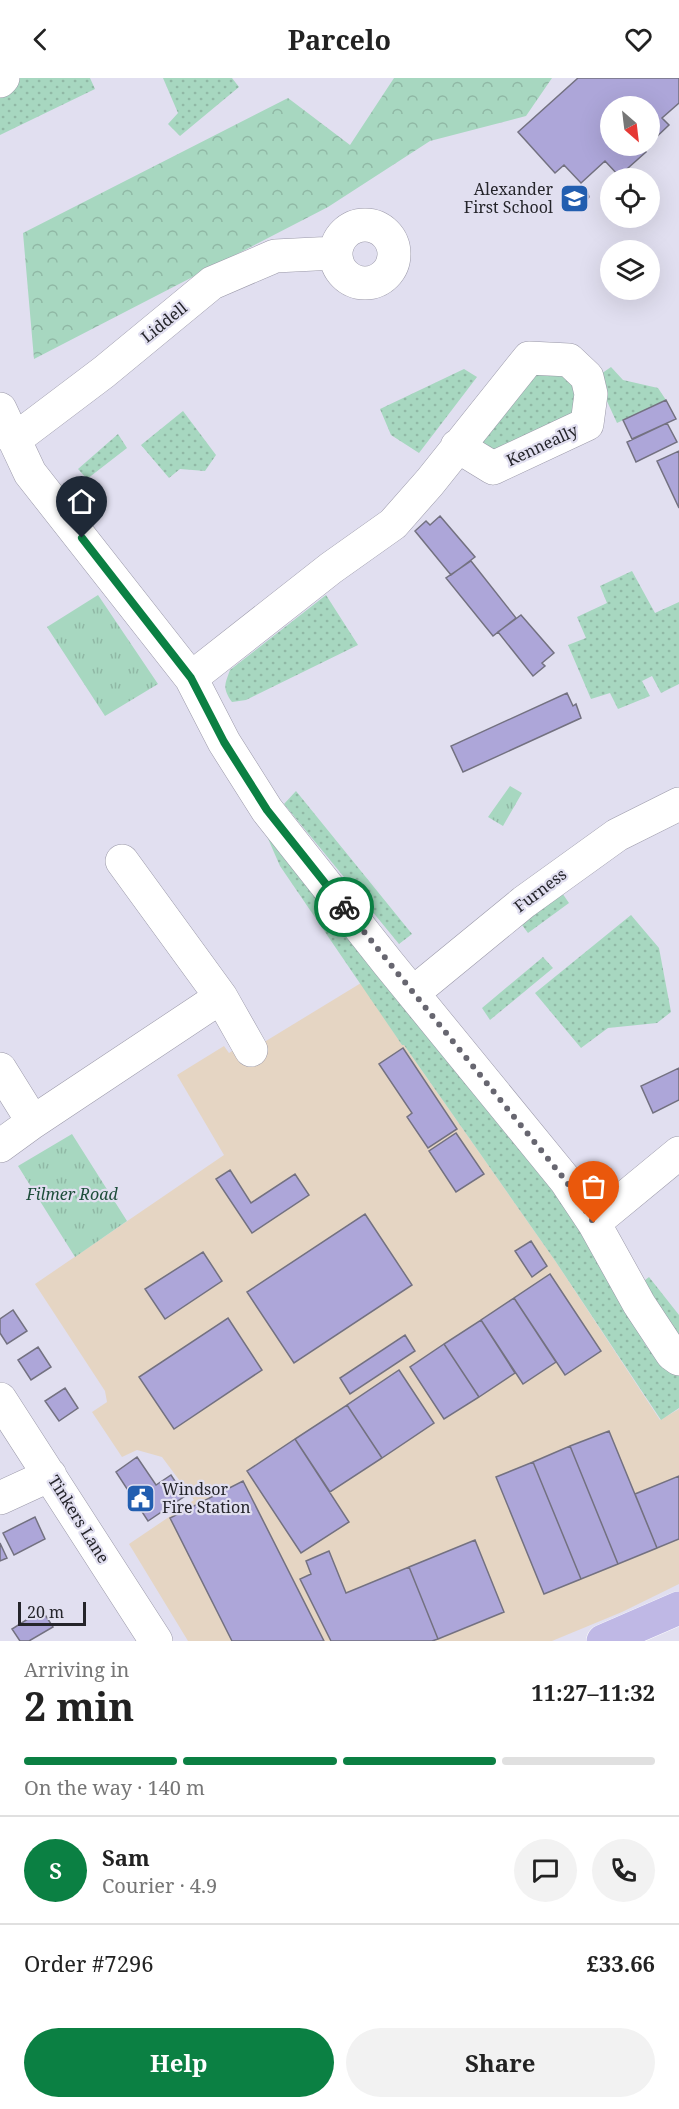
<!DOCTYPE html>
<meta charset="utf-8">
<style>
:root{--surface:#fff;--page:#f2f2f2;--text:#222;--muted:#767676;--line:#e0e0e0;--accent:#0b8043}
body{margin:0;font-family:"Noto Serif",serif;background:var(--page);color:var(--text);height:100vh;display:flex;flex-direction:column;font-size:22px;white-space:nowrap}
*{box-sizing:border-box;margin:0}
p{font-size:20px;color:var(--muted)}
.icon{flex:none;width:33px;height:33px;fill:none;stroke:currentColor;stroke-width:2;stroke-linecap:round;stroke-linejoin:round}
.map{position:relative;height:1563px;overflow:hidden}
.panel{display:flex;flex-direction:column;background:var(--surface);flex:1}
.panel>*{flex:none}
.needle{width:39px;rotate:152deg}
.buttons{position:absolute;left:600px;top:18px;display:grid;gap:12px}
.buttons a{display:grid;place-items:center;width:60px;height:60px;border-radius:50%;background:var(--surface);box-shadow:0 6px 24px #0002;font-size:30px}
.scale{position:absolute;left:18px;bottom:15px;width:68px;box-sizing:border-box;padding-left:6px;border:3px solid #25252b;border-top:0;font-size:16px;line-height:21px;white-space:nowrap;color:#25252b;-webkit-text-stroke:4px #e1dff0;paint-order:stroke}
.pin{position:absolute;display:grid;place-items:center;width:51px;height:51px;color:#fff;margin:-62px -26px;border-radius:50% 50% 50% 0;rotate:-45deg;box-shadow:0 0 6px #0007}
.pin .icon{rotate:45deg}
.courier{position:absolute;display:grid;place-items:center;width:60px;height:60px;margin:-30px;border:4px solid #0b8043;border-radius:50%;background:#fff;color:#222;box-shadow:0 2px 8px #0007}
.overview em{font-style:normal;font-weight:700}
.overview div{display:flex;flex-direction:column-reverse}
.overview{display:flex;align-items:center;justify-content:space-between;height:102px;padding:0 24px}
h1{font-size:39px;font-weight:700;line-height:45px}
.bar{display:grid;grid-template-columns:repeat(4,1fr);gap:9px 6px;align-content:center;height:72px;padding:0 24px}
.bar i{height:8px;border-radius:4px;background:var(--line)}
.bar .on{background:var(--accent)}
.bar p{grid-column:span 4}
.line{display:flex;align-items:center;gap:15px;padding:0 24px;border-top:2px solid var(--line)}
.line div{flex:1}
.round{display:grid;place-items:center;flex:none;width:63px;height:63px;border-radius:32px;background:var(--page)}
.primary-button{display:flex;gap:12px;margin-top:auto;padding:12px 24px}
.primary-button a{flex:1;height:69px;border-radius:36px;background:var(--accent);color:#fff;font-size:24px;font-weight:700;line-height:69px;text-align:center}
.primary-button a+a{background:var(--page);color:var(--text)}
header{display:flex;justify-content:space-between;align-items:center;height:78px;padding:0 24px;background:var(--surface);font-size:27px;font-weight:700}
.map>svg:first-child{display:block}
</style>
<header><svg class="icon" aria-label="back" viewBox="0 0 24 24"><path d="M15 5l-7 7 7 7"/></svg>Parcelo<svg class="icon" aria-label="heart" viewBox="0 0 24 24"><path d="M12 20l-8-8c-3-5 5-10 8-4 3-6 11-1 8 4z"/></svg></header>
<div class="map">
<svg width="679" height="1563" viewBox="0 0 679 1563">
<defs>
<pattern id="grass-dots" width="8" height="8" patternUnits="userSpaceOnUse" patternTransform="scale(1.5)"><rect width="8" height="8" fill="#a7d7c0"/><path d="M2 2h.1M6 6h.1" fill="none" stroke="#90b8a5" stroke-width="1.8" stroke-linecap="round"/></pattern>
<pattern id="forest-crowns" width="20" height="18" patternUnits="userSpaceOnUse" patternTransform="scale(1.5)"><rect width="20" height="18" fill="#a7d7c0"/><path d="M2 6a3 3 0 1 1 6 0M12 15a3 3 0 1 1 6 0" fill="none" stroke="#90b8a5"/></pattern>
<pattern id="park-tufts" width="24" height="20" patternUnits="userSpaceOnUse" patternTransform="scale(1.5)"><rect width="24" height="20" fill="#a7d7c0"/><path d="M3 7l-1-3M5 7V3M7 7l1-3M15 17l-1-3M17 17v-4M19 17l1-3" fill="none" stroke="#90b8a5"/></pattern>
</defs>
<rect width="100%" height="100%" fill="#e1dff0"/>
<path fill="#e5d5c3" d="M 361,905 L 402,967 L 404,967 L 556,1184 L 660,1342 L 679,1331 L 679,1506 L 622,1534 L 552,1563 L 188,1563 L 129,1466 L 194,1422 L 162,1379 L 137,1372 L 122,1379 L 92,1334 L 107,1324 L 105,1313 L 35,1206 L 224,1077 L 177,997 L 224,968 L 229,975 L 255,958 L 261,966 Z"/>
<path fill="url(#grass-dots)" d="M 17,0 L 90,0 L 95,11 L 0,57 L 0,14 Z
M 163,0 L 232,0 L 239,9 L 180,58 L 168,46 L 178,35 Z
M 611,289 L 623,302 L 658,310 L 666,322 L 617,345 L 600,308 L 598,298 Z
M 464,291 L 477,299 L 419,375 L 391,357 L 380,331 Z
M 540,295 L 560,297 L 575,304 L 575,338 L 490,375 L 478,361 L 523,301 Z
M 183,333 L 216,377 L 205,393 L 180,391 L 169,400 L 141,367 Z
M 118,356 L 127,370 L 87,401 L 78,391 Z
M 632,493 L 655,535 L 679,524 L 679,606 L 661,615 L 652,598 L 642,603 L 650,618 L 618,631 L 610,615 L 591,621 L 568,567 L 586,560 L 577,539 L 607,525 L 600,508 Z
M 326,517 L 358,567 L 246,622 L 232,624 C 222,610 225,606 230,592 Z
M 296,713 L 412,856 L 399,866 L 284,726 Z
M 259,740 L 593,1158 L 646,1268 L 664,1284 L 679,1294 L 679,1330 L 661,1342 L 556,1184 L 404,967 L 402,967 L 280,788 Z
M 560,812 L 569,825 L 528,855 L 519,843 Z
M 631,837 L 659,870 L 671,934 L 657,945 L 608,950 L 581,970 L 535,915 Z
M 543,879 L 553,890 L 490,942 L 482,930 Z
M 649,1199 L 679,1237 L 679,1269 L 640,1206 Z"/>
<path fill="url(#forest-crowns)" d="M 394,0 L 552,0 L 526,38 L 430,63 L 328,129 L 34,281 L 23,155 L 288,20 L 350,67 Z"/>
<path fill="url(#park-tufts)" d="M 98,517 L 158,606 L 105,638 L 47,549 Z
M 510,708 L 522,715 L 503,748 L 488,739 Z
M 72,1056 L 127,1143 L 75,1179 L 18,1088 Z"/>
<path fill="#ada6d9" stroke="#737180" stroke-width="1.5" d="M 578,0 L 679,0 L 679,25 L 662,40 L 669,47 L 650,65 L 650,28 L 610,28 L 610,68 L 646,68 L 643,71 L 646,74 L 619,98 L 605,83 L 581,105 L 564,87 L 555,95 L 518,54 Z
M 576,110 L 586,110 L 589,119 L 585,125 L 576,125 L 573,118 Z
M 666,322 L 676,341 L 632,361 L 623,342 Z
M 667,345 L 677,364 L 636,384 L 627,364 Z
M 679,373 L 679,430 L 657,383 Z
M 440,438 L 475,479 L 451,497 L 415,453 L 426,443 L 430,447 Z
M 471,483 L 516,540 L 493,558 L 446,500 Z
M 521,537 L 554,575 L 542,585 L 545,588 L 533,598 L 498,554 Z
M 567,615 L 573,628 L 576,626 L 581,640 L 463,694 L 451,668 Z
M 403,970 L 457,1051 L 428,1070 L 407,1039 L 412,1035 L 379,986 Z
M 679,990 L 679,1022 L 653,1035 L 641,1008 Z
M 456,1055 L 484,1096 L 456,1114 L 429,1073 Z
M 230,1092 L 251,1125 L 295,1096 L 309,1117 L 252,1155 L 216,1101 Z
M 365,1136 L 412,1207 L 294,1285 L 247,1214 Z
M 531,1163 L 547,1188 L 532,1199 L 515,1173 Z
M 203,1174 L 222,1203 L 165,1241 L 145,1211 Z
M 550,1196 L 601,1273 L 565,1297 L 514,1220 Z
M 514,1220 L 556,1284 L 523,1306 L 481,1242 Z
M 13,1232 L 27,1253 L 7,1266 L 0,1255 L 0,1241 Z
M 228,1240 L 262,1292 L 174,1351 L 139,1299 Z
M 481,1242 L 515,1295 L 479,1319 L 444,1266 Z
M 405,1257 L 415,1273 L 350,1316 L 340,1300 Z
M 444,1266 L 479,1319 L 444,1341 L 410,1289 Z
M 38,1269 L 51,1289 L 31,1302 L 18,1282 Z
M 399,1292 L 434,1345 L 382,1380 L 347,1327 Z
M 65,1310 L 78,1330 L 59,1343 L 45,1323 Z
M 347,1327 L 382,1380 L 330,1414 L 295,1361 Z
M 609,1353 L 657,1470 L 618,1486 L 570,1368 Z
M 295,1361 L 349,1444 L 301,1475 L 247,1393 Z
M 570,1368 L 618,1486 L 581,1501 L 533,1384 Z
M 137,1379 L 156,1407 L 171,1397 L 185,1418 L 148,1443 L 116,1394 Z
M 533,1384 L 581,1501 L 544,1516 L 496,1399 Z
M 679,1398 L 679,1461 L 657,1470 L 635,1416 Z
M 243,1403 L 324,1563 L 232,1563 L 170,1440 Z
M 35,1439 L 45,1461 L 14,1477 L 3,1455 Z
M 475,1462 L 504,1534 L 438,1561 L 409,1489 Z
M 0,1465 L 7,1480 L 0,1483 Z
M 329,1473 L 346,1515 L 409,1489 L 438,1561 L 432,1563 L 331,1563 L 300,1501 L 311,1496 L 306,1483 Z
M 42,1532 L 53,1549 L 29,1563 L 20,1563 L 12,1551 Z"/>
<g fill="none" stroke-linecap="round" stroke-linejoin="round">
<defs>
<path id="minor" d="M 0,3 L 3,0
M336 176a29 29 0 1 1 58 0a29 29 0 1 1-58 0Z
M 0,331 L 30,395 L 191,600 L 224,664 L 267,732 L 388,885 L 566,1103 L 594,1145 L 639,1226 L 672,1276 L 679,1281
M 14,362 L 104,294 L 212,205 L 275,178 L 335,175
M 191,600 L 331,490 L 393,446 L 430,404 L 529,280 L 569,282 L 587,299 L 591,316 L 587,346 L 493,390 L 457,368
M 122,783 L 221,919 L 251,972
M 413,915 L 524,824 L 617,757 L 679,726
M 0,991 L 33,1044
M 0,1068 L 33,1044 L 221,919
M 594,1145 L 679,1075
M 0,1321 L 156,1563
M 0,1420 L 50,1397"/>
<path id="major" d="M 603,1563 L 679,1530"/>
</defs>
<use href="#minor" stroke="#9a98a8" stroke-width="34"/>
<use href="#major" stroke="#fff" stroke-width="34"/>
<use href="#minor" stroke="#fff" stroke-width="33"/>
<use href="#major" stroke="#bfb8e5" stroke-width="33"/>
</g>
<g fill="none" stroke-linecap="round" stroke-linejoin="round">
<path stroke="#676670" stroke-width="6" stroke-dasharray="0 10.8" d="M 344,829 L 566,1103 L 594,1145"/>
<path stroke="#0b8043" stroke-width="8" d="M 82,460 L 191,600 L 224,664 L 267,732 L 344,829"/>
</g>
<defs>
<symbol id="school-square" viewBox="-11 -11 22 22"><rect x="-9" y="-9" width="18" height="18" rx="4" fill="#225eb0" stroke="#e1dff0"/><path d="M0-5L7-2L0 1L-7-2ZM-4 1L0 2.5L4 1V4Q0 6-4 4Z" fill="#fff"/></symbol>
<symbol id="civic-square" viewBox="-11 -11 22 22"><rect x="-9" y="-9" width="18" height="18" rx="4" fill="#225eb0" stroke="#e1dff0"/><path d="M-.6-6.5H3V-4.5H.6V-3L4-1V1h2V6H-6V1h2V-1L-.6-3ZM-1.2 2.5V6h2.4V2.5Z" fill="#fff"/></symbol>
</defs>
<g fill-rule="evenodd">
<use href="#school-square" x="558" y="104" width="33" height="33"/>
<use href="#civic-square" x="124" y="1404" width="33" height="33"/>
</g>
<g text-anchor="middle" stroke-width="4.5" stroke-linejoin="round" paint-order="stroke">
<g font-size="16" fill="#25252b" stroke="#e1dff0" text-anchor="end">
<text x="553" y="117">Alexander<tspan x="553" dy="18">First School</tspan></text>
<text x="162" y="1417" text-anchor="start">Windsor<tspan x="162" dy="18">Fire Station</tspan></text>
</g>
<g font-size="16" fill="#25252b" stroke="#e1dff0">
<text transform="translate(164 244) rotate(-39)" y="6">Liddell</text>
<text transform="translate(542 367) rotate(-25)" y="6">Kenneally</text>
<text transform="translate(540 812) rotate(-37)" y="6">Furness</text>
<text transform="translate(79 1441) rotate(58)" y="6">Tinkers Lane</text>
</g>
<g font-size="16" font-style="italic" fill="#1d4d3a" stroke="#e1dff0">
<text x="72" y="1122">Filmer Road</text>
</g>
</g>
</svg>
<div class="buttons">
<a><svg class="needle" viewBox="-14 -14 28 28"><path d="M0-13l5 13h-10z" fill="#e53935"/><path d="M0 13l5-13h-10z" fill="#767676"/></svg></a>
<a><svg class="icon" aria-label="locate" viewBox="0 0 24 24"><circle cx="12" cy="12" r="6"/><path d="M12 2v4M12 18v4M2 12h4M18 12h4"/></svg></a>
<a><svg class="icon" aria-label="layers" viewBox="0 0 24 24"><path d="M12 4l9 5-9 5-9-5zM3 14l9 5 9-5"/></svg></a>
</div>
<div class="scale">20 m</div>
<div class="pin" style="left:594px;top:1145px;background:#ea580c"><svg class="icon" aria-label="bag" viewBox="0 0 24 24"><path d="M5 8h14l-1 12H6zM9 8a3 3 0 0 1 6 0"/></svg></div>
<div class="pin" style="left:82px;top:460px;background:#1f2937"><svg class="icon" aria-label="home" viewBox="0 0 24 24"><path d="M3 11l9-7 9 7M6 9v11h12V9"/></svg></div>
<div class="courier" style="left:344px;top:829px"><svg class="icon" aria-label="bike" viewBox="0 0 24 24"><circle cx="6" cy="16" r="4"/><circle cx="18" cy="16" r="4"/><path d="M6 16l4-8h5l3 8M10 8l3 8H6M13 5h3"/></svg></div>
</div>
<section class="panel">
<div class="overview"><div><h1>2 min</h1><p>Arriving in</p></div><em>11:27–11:32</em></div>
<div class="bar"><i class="on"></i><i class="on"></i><i class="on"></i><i></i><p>On the way · 140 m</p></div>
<div class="line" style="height:108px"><b class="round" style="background:var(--accent);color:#fff">S</b><div><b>Sam</b><p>Courier · 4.9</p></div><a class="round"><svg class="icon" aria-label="chat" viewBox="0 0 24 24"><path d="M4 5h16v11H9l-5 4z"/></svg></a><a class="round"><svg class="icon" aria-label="phone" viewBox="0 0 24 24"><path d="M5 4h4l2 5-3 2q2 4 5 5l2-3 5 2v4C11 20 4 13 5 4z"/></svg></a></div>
<div class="line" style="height:78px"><div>Order #7296</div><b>£33.66</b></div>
<div class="primary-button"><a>Help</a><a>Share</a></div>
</section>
